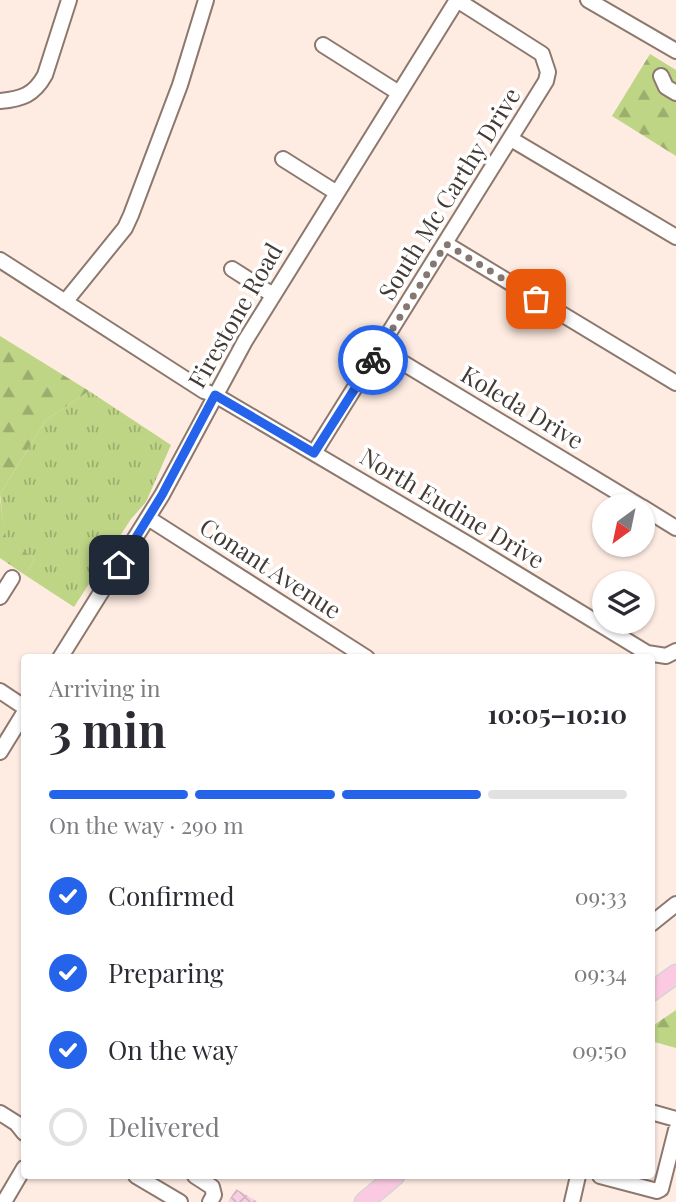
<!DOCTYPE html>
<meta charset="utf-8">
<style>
:root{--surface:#fff;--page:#f7f7f7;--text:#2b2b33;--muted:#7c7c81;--line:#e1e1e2;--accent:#2563eb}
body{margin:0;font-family:"Playfair Display",serif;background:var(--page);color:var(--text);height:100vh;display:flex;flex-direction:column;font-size:26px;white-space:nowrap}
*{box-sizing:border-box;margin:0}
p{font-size:23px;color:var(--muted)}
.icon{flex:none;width:38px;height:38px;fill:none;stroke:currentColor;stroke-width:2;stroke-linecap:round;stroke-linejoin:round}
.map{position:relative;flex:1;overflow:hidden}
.side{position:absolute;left:21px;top:654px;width:634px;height:525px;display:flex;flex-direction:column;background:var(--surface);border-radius:7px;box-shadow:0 2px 5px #0004}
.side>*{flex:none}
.needle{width:46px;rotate:213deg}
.fabs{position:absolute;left:592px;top:494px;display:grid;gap:14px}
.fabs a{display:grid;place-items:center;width:63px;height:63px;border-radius:50%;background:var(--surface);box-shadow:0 2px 5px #0004;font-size:35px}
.pin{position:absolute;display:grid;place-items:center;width:60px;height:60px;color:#fff;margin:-30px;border-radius:14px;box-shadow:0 4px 10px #0006}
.courier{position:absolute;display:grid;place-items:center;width:70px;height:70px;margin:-35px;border:5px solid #2563eb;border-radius:50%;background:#fff;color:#222;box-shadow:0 2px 9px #0007}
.overview em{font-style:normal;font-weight:700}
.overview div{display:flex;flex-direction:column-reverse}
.overview{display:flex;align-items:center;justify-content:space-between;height:119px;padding:0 28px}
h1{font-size:46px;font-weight:700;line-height:52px}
.bar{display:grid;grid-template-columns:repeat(4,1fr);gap:10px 7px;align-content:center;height:84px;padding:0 28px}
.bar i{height:9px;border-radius:5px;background:var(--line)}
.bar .selected{background:var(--accent)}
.bar p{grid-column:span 4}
ol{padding:0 28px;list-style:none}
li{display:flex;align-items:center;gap:21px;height:77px}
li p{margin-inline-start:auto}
li .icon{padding:7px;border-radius:50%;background:var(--accent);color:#fff;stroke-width:4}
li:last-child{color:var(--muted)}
li i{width:38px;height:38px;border:4px solid var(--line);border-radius:50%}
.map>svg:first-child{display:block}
</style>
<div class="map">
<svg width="676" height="1202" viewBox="0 0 676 1202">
<defs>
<pattern id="grass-tufts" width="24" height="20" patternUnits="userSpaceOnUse" patternTransform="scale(1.75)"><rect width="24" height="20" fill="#bed585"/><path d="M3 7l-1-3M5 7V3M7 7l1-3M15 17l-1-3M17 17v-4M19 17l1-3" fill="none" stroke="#9cae6e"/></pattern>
<pattern id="forest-firs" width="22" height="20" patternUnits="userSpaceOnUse" patternTransform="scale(1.75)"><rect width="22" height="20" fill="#bed585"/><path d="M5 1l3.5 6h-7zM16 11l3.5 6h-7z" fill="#9cae6e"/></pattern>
<pattern id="building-cross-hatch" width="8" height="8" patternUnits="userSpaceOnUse" patternTransform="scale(1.75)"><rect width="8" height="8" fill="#f7cfe1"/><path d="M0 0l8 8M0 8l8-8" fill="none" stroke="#d5b2c2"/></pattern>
</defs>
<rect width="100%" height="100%" fill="#feece2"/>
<path fill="url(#grass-tufts)" d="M 89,391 L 171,445 L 146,502 L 131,519 L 74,607 L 25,575 L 35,559 L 5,539 L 0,494 L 46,420 Z"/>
<path fill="url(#forest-firs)" d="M 650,54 L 676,70 L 676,156 L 612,116 Z
M 0,336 L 89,391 L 46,420 L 0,494 Z
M 0,499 L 6,539 L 35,559 L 25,575 L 0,558 Z
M 676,1010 L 676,1048 L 651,1041 L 651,1027 Z"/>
<path fill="url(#building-cross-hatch)" d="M 236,1189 L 258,1202 L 228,1202 Z"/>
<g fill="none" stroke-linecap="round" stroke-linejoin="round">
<defs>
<path id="minor" d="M 588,0 L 676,51
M 323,45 L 399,93
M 661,76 L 666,87 L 676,93
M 0,101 C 22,99 34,95 45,75 L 69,0
M 511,139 L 676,237
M 283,159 L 337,193
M 446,244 L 676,383
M 0,260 L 204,391 L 215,395 L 468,544 L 647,653 L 666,656 L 676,651
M 232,269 L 273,295
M 65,302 L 125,228 L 131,215 L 180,85 L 206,0
M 380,349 L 640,506
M 314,453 L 546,81 L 548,72 L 542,54 L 457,0
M 642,507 L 676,528
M 148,518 L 367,658
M 0,597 L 12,578
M 60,658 L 162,495 L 245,341 L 457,0
M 0,691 L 24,707
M 0,752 L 24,713
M 651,924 L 676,904
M 651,1112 L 676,1119
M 0,1113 L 16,1123 L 24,1133
M 136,1176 L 180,1202
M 195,1176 L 212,1187 L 214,1195 L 210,1202
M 600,1176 L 657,1191 L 661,1189 L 676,1130
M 4,1202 L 24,1168
M 572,1202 L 578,1176"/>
<path id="major" d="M 651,992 L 676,974
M 364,1202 L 395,1176"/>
</defs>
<use href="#minor" stroke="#8d786e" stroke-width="18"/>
<use href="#major" stroke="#d6d4d3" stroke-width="21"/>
<use href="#minor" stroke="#fff" stroke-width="14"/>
<use href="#major" stroke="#fbcae2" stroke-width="18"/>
</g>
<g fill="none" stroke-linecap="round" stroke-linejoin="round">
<path stroke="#857872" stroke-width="7" stroke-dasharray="0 12.6" d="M 373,360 L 446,244 L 536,299"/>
<path stroke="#2563eb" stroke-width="9" d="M 119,565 L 162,495 L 215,395 L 314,453 L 373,360"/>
</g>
<g text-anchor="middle" stroke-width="7" stroke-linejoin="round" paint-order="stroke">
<g font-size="24" fill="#443a36" stroke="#fff">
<text transform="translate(450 194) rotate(-58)" y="8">South Mc Carthy Drive</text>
<text transform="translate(236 316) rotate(-60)" y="8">Firestone Road</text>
<text transform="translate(522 408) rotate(31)" y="8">Koleda Drive</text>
<text transform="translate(452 509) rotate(31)" y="8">North Eudine Drive</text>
<text transform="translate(270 569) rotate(33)" y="8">Conant Avenue</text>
</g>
</g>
</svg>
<div class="fabs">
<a><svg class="needle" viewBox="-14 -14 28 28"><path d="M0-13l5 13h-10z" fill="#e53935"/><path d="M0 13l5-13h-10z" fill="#7c7c81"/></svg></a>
<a><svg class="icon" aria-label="layers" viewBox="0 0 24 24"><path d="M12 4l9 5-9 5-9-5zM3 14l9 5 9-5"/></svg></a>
</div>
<div class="pin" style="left:536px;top:299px;background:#ea580c"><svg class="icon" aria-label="bag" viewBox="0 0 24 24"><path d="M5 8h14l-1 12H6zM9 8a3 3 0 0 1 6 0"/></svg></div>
<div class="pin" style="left:119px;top:565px;background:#1f2937"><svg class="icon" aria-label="home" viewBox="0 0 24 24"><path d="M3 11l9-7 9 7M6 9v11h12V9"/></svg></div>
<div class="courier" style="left:373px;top:360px"><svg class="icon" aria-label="bike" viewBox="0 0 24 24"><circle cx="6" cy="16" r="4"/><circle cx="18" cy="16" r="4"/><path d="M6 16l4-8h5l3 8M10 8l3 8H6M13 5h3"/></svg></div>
<section class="side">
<div class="overview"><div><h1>3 min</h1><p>Arriving in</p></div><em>10:05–10:10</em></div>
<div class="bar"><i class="selected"></i><i class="selected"></i><i class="selected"></i><i></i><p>On the way · 290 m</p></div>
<ol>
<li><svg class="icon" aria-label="check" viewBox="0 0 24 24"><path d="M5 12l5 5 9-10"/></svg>Confirmed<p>09:33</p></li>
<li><svg class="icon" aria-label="check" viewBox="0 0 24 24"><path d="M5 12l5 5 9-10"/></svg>Preparing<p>09:34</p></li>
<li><svg class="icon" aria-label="check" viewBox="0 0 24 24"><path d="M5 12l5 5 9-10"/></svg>On the way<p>09:50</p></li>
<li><i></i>Delivered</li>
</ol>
</section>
</div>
